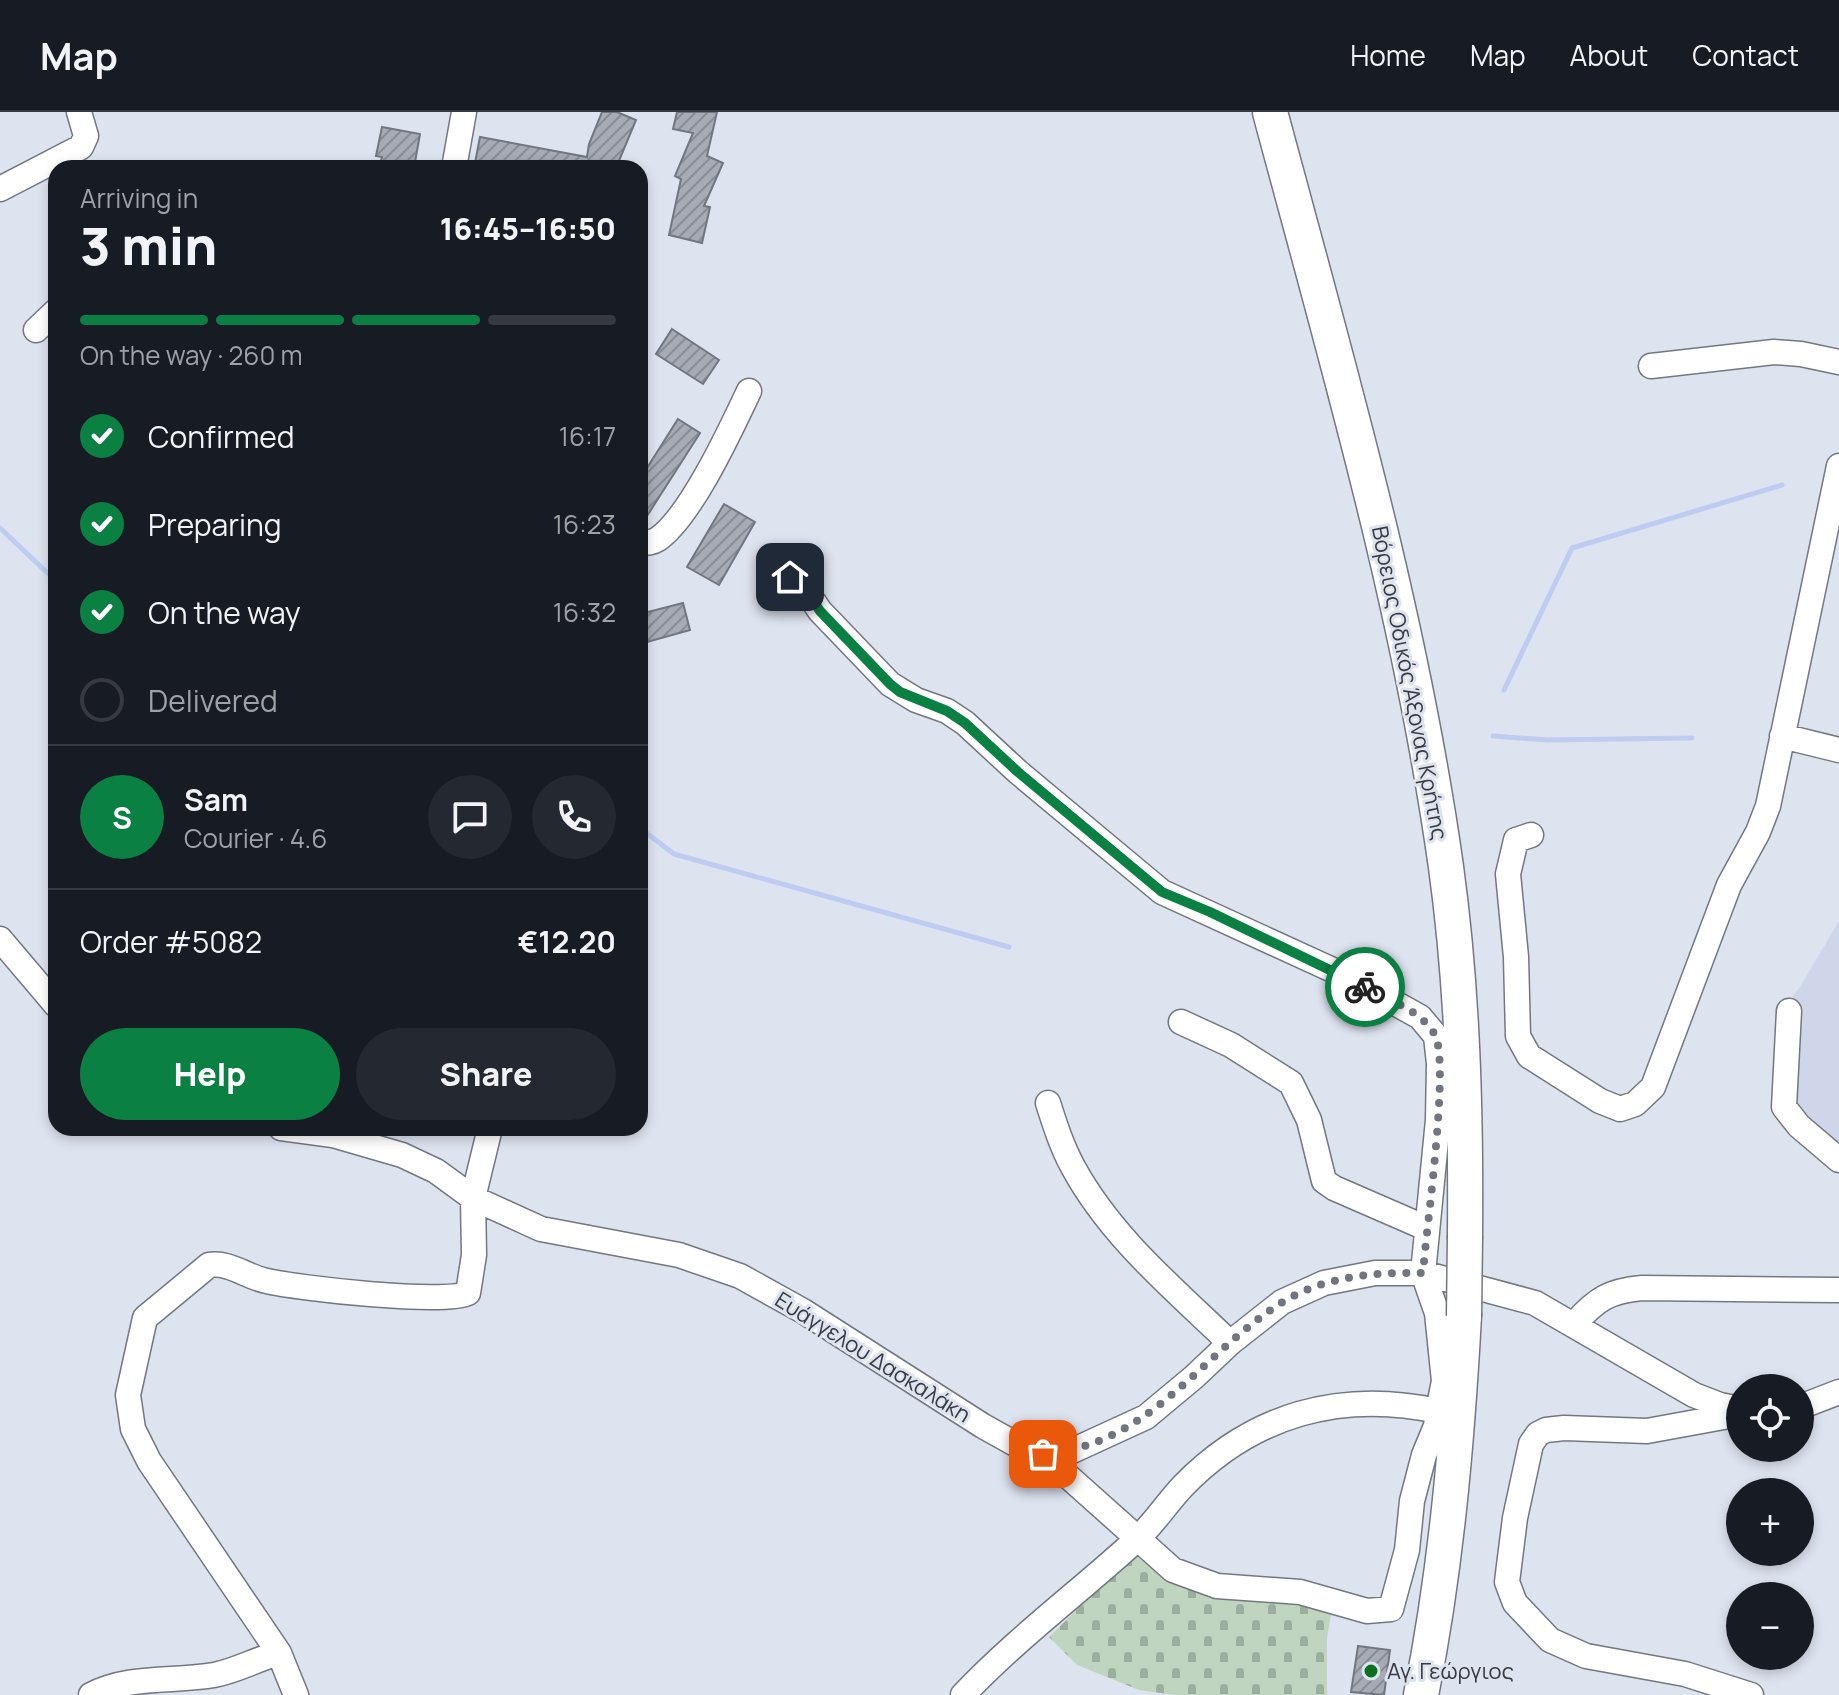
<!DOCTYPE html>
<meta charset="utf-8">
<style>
:root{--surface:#171b24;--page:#242831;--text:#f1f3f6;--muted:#9ea1a6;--line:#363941;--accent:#0b8043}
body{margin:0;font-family:Manrope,sans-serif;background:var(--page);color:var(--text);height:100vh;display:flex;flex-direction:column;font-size:30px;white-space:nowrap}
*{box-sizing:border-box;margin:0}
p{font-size:26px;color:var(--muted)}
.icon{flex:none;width:44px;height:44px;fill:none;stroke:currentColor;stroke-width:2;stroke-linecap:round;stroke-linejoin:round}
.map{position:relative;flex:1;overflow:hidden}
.details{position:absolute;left:48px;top:48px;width:600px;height:976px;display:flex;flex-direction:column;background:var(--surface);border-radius:24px;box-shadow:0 4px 12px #0003}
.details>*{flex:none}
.buttons{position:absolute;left:1726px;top:1262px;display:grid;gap:16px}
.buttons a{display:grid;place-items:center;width:88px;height:88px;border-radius:50%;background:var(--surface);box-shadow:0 4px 12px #0003;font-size:40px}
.pin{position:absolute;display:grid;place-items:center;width:68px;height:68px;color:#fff;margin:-34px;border-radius:16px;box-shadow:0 4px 12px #0006}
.courier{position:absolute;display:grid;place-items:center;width:80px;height:80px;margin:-40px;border:6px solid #0b8043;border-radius:50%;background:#fff;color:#222;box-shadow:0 2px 10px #0007}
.overview em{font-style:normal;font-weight:800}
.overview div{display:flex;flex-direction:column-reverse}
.overview{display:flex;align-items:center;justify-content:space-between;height:136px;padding:0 32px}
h1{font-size:52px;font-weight:800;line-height:60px}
.bar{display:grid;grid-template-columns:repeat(4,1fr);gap:12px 8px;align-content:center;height:96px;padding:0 32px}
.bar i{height:10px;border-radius:6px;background:var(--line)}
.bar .active{background:var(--accent)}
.bar p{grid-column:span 4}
.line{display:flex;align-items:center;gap:20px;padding:0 32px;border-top:2px solid var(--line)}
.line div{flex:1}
.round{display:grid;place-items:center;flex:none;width:84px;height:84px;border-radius:42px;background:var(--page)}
ol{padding:0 32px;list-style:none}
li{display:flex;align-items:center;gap:24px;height:88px}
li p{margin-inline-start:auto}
li .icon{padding:8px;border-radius:50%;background:var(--accent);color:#fff;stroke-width:4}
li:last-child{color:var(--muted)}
li i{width:44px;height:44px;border:4px solid var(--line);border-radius:50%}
.cta{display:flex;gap:16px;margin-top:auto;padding:16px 32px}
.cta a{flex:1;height:92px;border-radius:48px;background:var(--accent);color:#fff;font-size:32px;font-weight:800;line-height:92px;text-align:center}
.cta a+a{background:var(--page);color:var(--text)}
header{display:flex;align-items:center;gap:48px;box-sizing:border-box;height:112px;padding:0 40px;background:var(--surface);border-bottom:2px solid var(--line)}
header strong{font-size:38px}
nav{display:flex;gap:44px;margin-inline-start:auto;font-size:28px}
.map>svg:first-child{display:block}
</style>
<header>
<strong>Map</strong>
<nav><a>Home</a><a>Map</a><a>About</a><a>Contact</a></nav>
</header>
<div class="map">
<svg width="1839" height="1583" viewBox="0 0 1839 1583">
<defs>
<pattern id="cemetery-stones" width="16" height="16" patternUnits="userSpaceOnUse" patternTransform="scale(2)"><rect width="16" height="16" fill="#bfd5bf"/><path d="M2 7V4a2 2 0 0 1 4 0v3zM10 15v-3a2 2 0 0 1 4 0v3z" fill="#9cae9d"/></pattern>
<pattern id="building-hatch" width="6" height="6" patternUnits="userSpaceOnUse" patternTransform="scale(2)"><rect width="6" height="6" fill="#a6abb6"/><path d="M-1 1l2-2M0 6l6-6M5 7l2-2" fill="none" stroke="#888c95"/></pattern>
</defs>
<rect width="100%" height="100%" fill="#dee3f0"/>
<path fill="#cfd6e9" d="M 1839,809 L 1839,1042 L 1797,1004 L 1783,897 L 1800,875 Z"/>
<path fill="url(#cemetery-stones)" d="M 1136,1444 L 1165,1466 L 1270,1488 L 1332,1497 L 1327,1526 L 1327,1583 L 1175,1583 L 1139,1578 L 1077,1553 L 1049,1525 L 1105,1470 Z"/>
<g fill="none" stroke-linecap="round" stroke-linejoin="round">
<path stroke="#bdccf0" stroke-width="5" d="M 0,416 L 56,469
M 1504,578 L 1572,436 L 1782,373
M 1493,624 L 1547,628 L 1692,626
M 640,716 L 674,742 L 1009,835"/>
</g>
<path fill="url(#building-hatch)" stroke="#717681" stroke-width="2" d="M 602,0 L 617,0 L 636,8 L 616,56 L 474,56 L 480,25 L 587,45 L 589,32 Z
M 677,0 L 717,0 L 707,44 L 723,51 L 704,94 L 710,95 L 702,131 L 669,123 L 681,67 L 675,64 L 693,21 L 673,17 Z
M 382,15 L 420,22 L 414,56 L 379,56 L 382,45 L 376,44 Z
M 672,217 L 719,248 L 703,272 L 656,242 Z
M 678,307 L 700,321 L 640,415 L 640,367 Z
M 724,392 L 755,410 L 719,473 L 687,455 Z
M 683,491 L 690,518 L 640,532 L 640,502 Z
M 1358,1534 L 1390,1538 L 1384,1583 L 1351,1580 Z"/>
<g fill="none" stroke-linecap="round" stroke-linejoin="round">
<defs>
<path id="minor" d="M 454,56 L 464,0
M 0,77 L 81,35 L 86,24 L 79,0
M 36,218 L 56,199
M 1651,254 L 1774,240 L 1801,242 L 1839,250
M 640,431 C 647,431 652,431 658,427 C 691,404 731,317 749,279
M 773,449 L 807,480 L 820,499 L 890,572 L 916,588 L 947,599 L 965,611 L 1018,660 L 1162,780 L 1350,866 L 1420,905 L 1436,924 L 1439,952 L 1438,1008 L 1423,1161 L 1437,1201 L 1444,1269 L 1438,1299
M 1782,624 L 1839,638
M 1531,723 L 1516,728 L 1508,762 L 1516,845 L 1518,924 L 1529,944 L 1600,989 L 1620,997 L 1635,992 L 1653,975 L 1729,773 L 1758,720 L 1768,694 L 1839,354
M 0,827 L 56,893
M 1789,899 L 1784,995 L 1799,1014 L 1839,1048
M 1181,910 L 1231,933 L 1291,971 L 1309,1008 L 1324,1069 L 1334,1076 L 1426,1116
M 1048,991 C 1055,1013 1062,1035 1073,1055 C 1111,1125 1173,1176 1230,1231
M 281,1016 L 333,1023 L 402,1043 L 436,1059 L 473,1086 L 541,1117 L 679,1143 L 740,1164 L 803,1199 L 983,1314 L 1017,1333 L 1043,1342 L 1072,1339 L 1146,1305 L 1194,1265 L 1230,1231 L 1282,1190 L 1324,1171 L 1375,1161 L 1423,1161 L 1535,1191 L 1694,1283 L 1720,1293 L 1740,1297
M 1575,1211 C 1597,1187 1609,1179 1642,1176 L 1839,1178
M 1800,1295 L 1839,1280
M 1740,1302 L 1647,1319 L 1564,1316 L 1546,1318 L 1538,1322 L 1531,1332 L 1515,1406 L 1507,1470 L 1515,1491 L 1550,1528 L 1586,1544 L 1685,1562 L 1751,1583
M 91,1583 C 128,1563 174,1570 214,1563 C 236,1559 257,1547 279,1541
M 296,1583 L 279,1541 L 149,1349 L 133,1317 L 128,1283 L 145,1206 L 209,1153 C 231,1150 246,1165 267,1169 C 297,1176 446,1193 468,1181 L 474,1143 L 473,1086 L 490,1016
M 963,1583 C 1016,1527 1078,1481 1135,1429 C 1153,1413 1166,1392 1183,1374 C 1253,1302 1341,1278 1438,1299 L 1436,1314 L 1424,1343 L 1412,1389 L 1407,1438 L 1391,1497 L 1367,1499 L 1300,1480 L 1217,1474 L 1173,1458 L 1043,1342"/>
<path id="highway" d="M 1270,0 C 1337,250 1410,499 1446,755 C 1463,878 1466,1001 1465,1124
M 1421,1583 C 1446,1458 1457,1332 1464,1204"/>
</defs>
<use href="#minor" stroke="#737782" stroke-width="27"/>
<use href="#highway" stroke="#737782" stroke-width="37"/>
<use href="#minor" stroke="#fff" stroke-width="24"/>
<use href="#highway" stroke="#fff" stroke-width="34"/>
<defs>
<path id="highway-bridge" d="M 1464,1204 L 1465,1124"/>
</defs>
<use href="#highway-bridge" stroke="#737782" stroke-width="37" stroke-linecap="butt"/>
<use href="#highway-bridge" stroke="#fff" stroke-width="34"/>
</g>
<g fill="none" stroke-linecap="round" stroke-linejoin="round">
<path stroke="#72757d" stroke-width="8" stroke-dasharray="0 14.4" d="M 1043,1342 C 1149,1334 1200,1243 1281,1191 C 1324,1164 1374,1160 1423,1161 C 1426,1118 1450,952 1435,923 C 1421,898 1388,888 1365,875"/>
<path stroke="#0b8043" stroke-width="10" d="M 790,465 L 807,480 L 820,499 L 890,572 L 900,580 L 947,599 L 965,611 L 1018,660 L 1162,780 L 1210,800 L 1365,875"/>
</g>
<circle fill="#0d7020" stroke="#dee3f0" stroke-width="3" cx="1371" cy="1559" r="8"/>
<g text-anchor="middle" stroke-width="6" stroke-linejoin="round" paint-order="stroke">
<g font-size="22" fill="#383a3f" stroke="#dee3f0">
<text transform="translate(1410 571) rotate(79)" y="8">Βόρειος Οδικός Άξονας Κρήτης</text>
<text transform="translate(873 1245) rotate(32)" y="8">Ευάγγελου Δασκαλάκη</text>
</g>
<g font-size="22" fill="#383a3f" stroke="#dee3f0" text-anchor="start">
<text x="1387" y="1567">Αγ. Γεώργιος</text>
</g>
</g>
</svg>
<div class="buttons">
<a><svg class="icon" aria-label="locate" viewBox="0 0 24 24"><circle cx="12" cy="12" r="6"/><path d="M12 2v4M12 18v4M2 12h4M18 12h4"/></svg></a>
<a>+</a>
<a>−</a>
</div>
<div class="pin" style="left:1043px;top:1342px;background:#ea580c"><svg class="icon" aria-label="bag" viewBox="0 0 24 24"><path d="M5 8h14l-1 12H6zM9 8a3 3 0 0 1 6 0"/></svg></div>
<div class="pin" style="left:790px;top:465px;background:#1f2937"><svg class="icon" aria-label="home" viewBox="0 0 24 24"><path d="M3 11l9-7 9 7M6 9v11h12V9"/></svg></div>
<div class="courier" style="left:1365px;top:875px"><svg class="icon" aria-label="bike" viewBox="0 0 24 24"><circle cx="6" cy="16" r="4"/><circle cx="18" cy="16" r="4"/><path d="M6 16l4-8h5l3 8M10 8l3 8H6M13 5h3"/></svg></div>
<section class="details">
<div class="overview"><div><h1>3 min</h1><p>Arriving in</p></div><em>16:45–16:50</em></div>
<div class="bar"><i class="active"></i><i class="active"></i><i class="active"></i><i></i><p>On the way · 260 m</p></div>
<ol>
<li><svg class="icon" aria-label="check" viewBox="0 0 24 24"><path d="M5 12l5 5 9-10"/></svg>Confirmed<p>16:17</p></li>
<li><svg class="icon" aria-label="check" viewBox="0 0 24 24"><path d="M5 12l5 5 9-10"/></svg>Preparing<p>16:23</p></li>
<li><svg class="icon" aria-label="check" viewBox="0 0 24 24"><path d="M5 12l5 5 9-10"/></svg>On the way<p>16:32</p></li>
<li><i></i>Delivered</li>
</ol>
<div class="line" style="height:144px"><b class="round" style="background:var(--accent);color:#fff">S</b><div><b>Sam</b><p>Courier · 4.6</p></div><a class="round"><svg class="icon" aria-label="chat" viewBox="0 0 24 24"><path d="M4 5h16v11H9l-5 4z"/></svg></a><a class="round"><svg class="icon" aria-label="phone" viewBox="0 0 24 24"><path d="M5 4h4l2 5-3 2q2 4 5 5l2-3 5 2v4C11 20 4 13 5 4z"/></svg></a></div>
<div class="line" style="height:104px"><div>Order #5082</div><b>€12.20</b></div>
<div class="cta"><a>Help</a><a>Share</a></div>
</section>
</div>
